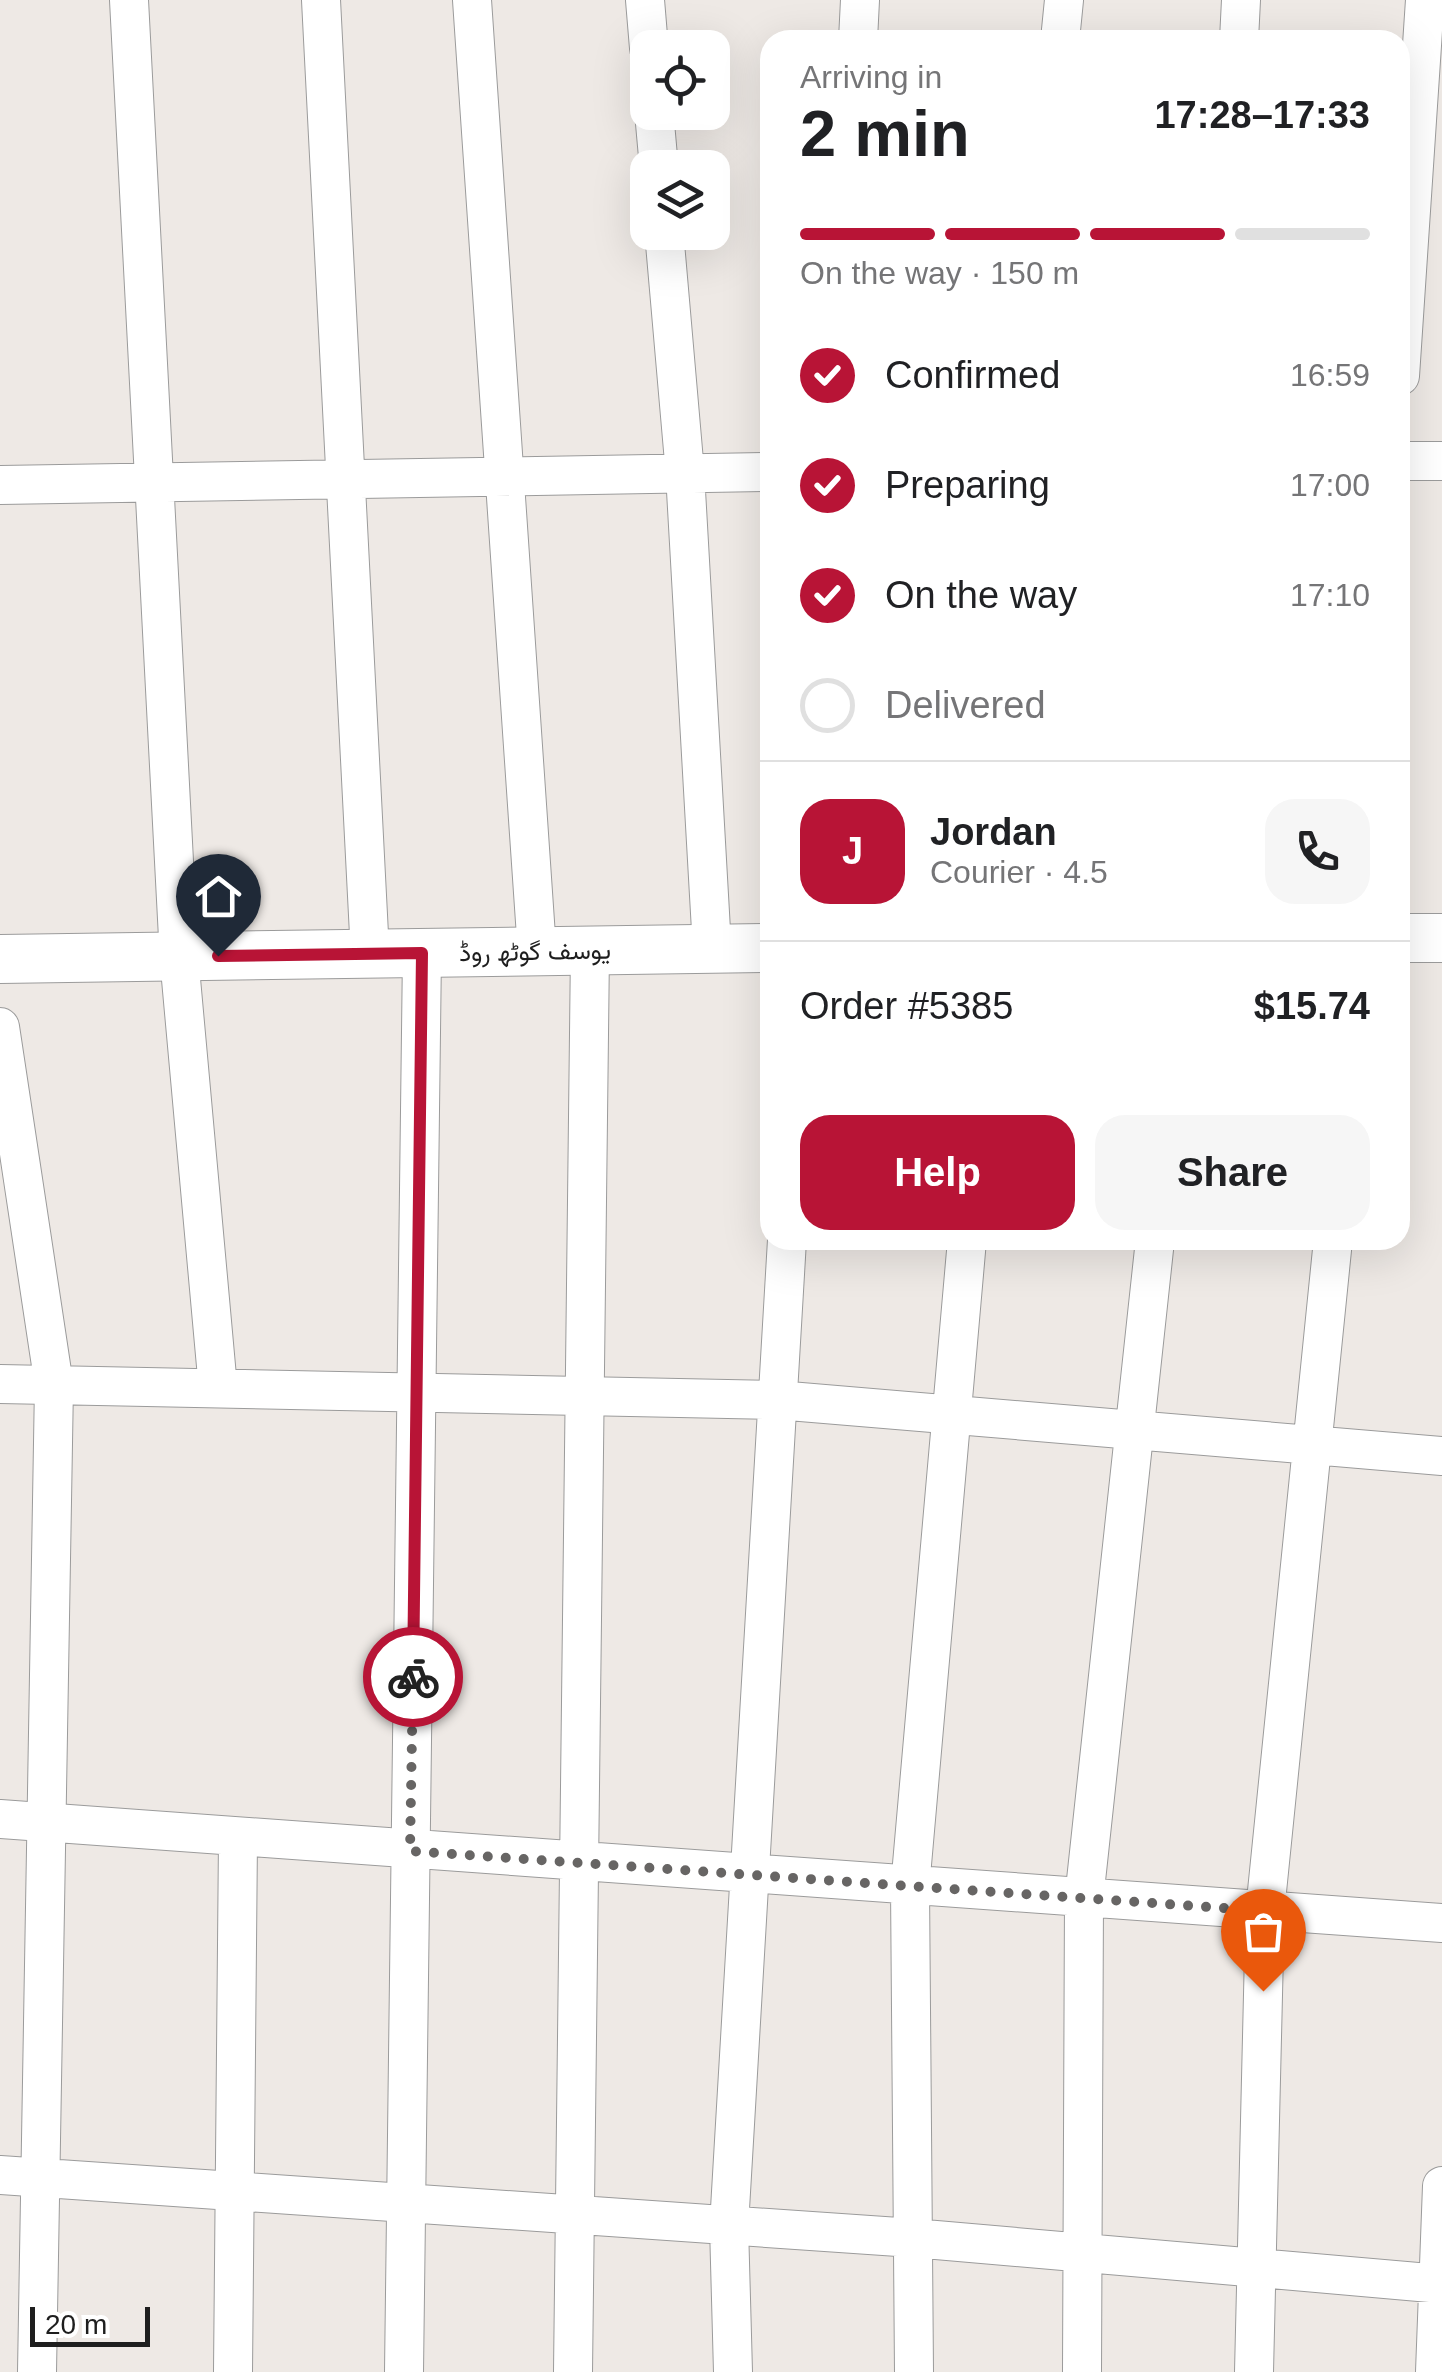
<!DOCTYPE html>
<meta charset="utf-8">
<style>
:root{--surface:#fff;--page:#f6f6f6;--text:#202124;--muted:#757577;--line:#e0e0e0;--accent:#b81436}
body{margin:0;font-family:Helvetica,Vazirmatn,sans-serif;background:var(--page);color:var(--text);height:100vh;display:flex;flex-direction:column;font-size:38px;white-space:nowrap}
*{box-sizing:border-box;margin:0}
p{font-size:32px;color:var(--muted)}
.icon{flex:none;width:55px;height:55px;fill:none;stroke:currentColor;stroke-width:2;stroke-linecap:round;stroke-linejoin:round}
.map{position:relative;flex:1;overflow:hidden}
.panel{position:absolute;left:760px;top:30px;width:650px;height:1220px;display:flex;flex-direction:column;background:var(--surface);border-radius:30px;box-shadow:0 10px 40px #0002}
.panel>*{flex:none}
.buttons{position:absolute;left:630px;top:30px;display:grid;gap:20px}
.buttons a{display:grid;place-items:center;width:100px;height:100px;border-radius:20px;background:var(--surface);box-shadow:0 10px 40px #0002;font-size:50px}
.scale{position:absolute;left:30px;bottom:25px;width:120px;box-sizing:border-box;padding-left:10px;border:5px solid #1e1e1e;border-top:0;font-size:28px;line-height:35px;white-space:nowrap;color:#1e1e1e;-webkit-text-stroke:8px #fff;paint-order:stroke}
.pin{position:absolute;display:grid;place-items:center;width:85px;height:85px;color:#fff;margin:-102px -42px;border-radius:50% 50% 50% 0;rotate:-45deg;box-shadow:0 0 10px #0007}
.pin .icon{rotate:45deg}
.courier{position:absolute;display:grid;place-items:center;width:100px;height:100px;margin:-50px;border:8px solid #b81436;border-radius:50%;background:#fff;color:#222;box-shadow:0 2px 12px #0007}
.headline em{font-style:normal;font-weight:700}
.headline div{display:flex;flex-direction:column-reverse}
.headline{display:flex;align-items:center;justify-content:space-between;height:170px;padding:0 40px}
h1{font-size:65px;font-weight:700;line-height:75px}
.bar{display:grid;grid-template-columns:repeat(4,1fr);gap:15px 10px;align-content:center;height:120px;padding:0 40px}
.bar i{height:12px;border-radius:8px;background:var(--line)}
.bar .current{background:var(--accent)}
.bar p{grid-column:span 4}
.line{display:flex;align-items:center;gap:25px;padding:0 40px;border-top:2px solid var(--line)}
.line div{flex:1}
.round{display:grid;place-items:center;flex:none;width:105px;height:105px;border-radius:30px;background:var(--page)}
ol{padding:0 40px;list-style:none}
li{display:flex;align-items:center;gap:30px;height:110px}
li p{margin-inline-start:auto}
li .icon{padding:10px;border-radius:50%;background:var(--accent);color:#fff;stroke-width:4}
li:last-child{color:var(--muted)}
li i{width:55px;height:55px;border:5px solid var(--line);border-radius:50%}
.action{display:flex;gap:20px;margin-top:auto;padding:20px 40px}
.action a{flex:1;height:115px;border-radius:30px;background:var(--accent);color:#fff;font-size:40px;font-weight:700;line-height:115px;text-align:center}
.action a+a{background:var(--page);color:var(--text)}
.map>svg:first-child{display:block}
</style>
<div class="map">
<svg width="1442" height="2372" viewBox="0 0 1442 2372">
<rect width="100%" height="100%" fill="#eee9e5"/>
<g fill="none" stroke-linecap="round" stroke-linejoin="round">
<defs>
<path id="minor" d="M 129,0 L 179,957 L 218,1388
M 321,0 L 370,954
M 472,0 L 537,951
M 645,0 L 649,48
M 858,40 L 860,0
M 1060,40 L 1064,0
M 1239,40 L 1241,0
M 654,112 L 659,168
M 664,232 L 685,473 L 712,948
M 1400,376 L 1425,0
M 1400,461 L 1442,461
M 0,485 L 770,472
M 0,1027 L 54,1385 L 37,2372
M 0,1384 L 777,1400 L 1442,1456
M 0,1819 L 1442,1923
M 0,2175 L 913,2238 L 1442,2284
M 233,2372 L 238,1838
M 404,2372 L 422,953
M 573,2372 L 590,950
M 733,2372 L 729,2226 L 787,1240
M 914,2372 L 910,1887 L 967,1240
M 1082,2372 L 1084,1899 L 1155,1240
M 1254,2372 L 1265,1911 L 1333,1240
M 1435,2372 L 1442,2186"/>
<path id="tertiary" d="M 1400,938 L 1442,938
M 0,959 L 770,948"/>
</defs>
<use href="#minor" stroke="#9b9b9b" stroke-width="40"/>
<use href="#tertiary" stroke="#9b9b9b" stroke-width="50"/>
<use href="#minor" stroke="#fff" stroke-width="38"/>
<use href="#tertiary" stroke="#fff" stroke-width="48"/>
</g>
<g fill="none" stroke-linecap="round" stroke-linejoin="round">
<path stroke="#676564" stroke-width="10" stroke-dasharray="0 18" d="M 413,1677 L 410,1851 L 1265,1911 L 1263,1991"/>
<path stroke="#b81436" stroke-width="12" d="M 218,956 L 422,953 L 413,1677"/>
</g>
<g text-anchor="middle" stroke-width="8" stroke-linejoin="round" paint-order="stroke">
<g font-size="25" fill="#1e1e1e" stroke="#fff">
<text transform="translate(535 951) rotate(-1)" y="9">یوسف گوٹھ روڈ</text>
</g>
</g>
</svg>
<div class="buttons">
<a><svg class="icon" aria-label="locate" viewBox="0 0 24 24"><circle cx="12" cy="12" r="6"/><path d="M12 2v4M12 18v4M2 12h4M18 12h4"/></svg></a>
<a><svg class="icon" aria-label="layers" viewBox="0 0 24 24"><path d="M12 4l9 5-9 5-9-5zM3 14l9 5 9-5"/></svg></a>
</div>
<div class="scale">20 m</div>
<div class="pin" style="left:1263px;top:1991px;background:#ea580c"><svg class="icon" aria-label="bag" viewBox="0 0 24 24"><path d="M5 8h14l-1 12H6zM9 8a3 3 0 0 1 6 0"/></svg></div>
<div class="pin" style="left:218px;top:956px;background:#1f2937"><svg class="icon" aria-label="home" viewBox="0 0 24 24"><path d="M3 11l9-7 9 7M6 9v11h12V9"/></svg></div>
<div class="courier" style="left:413px;top:1677px"><svg class="icon" aria-label="bike" viewBox="0 0 24 24"><circle cx="6" cy="16" r="4"/><circle cx="18" cy="16" r="4"/><path d="M6 16l4-8h5l3 8M10 8l3 8H6M13 5h3"/></svg></div>
<section class="panel">
<div class="headline"><div><h1>2 min</h1><p>Arriving in</p></div><em>17:28–17:33</em></div>
<div class="bar"><i class="current"></i><i class="current"></i><i class="current"></i><i></i><p>On the way · 150 m</p></div>
<ol>
<li><svg class="icon" aria-label="check" viewBox="0 0 24 24"><path d="M5 12l5 5 9-10"/></svg>Confirmed<p>16:59</p></li>
<li><svg class="icon" aria-label="check" viewBox="0 0 24 24"><path d="M5 12l5 5 9-10"/></svg>Preparing<p>17:00</p></li>
<li><svg class="icon" aria-label="check" viewBox="0 0 24 24"><path d="M5 12l5 5 9-10"/></svg>On the way<p>17:10</p></li>
<li><i></i>Delivered</li>
</ol>
<div class="line" style="height:180px"><b class="round" style="background:var(--accent);color:#fff">J</b><div><b>Jordan</b><p>Courier · 4.5</p></div><a class="round"><svg class="icon" aria-label="phone" viewBox="0 0 24 24"><path d="M5 4h4l2 5-3 2q2 4 5 5l2-3 5 2v4C11 20 4 13 5 4z"/></svg></a></div>
<div class="line" style="height:130px"><div>Order #5385</div><b>$15.74</b></div>
<div class="action"><a>Help</a><a>Share</a></div>
</section>
</div>
